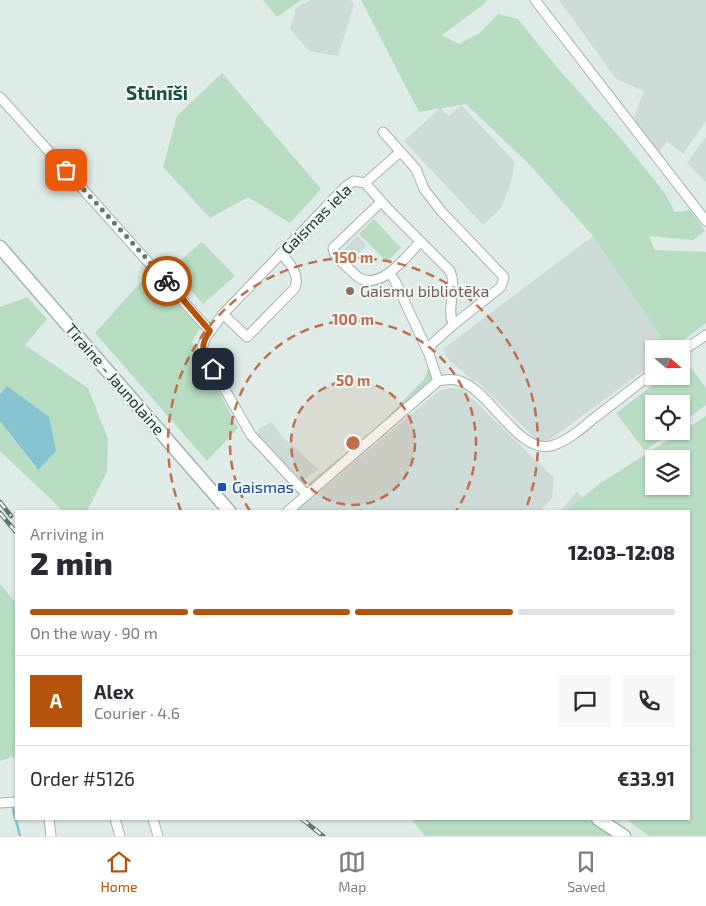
<!DOCTYPE html>
<meta charset="utf-8">
<style>
:root{--surface:#fff;--page:#f7f7f7;--text:#2b2b33;--muted:#7c7c81;--line:#e1e1e2;--accent:#b45309}
body{margin:0;font-family:"Exo 2",sans-serif;background:var(--page);color:var(--text);height:100vh;display:flex;flex-direction:column;font-size:19px;white-space:nowrap}
*{box-sizing:border-box;margin:0}
p{font-size:16px;color:var(--muted)}
.icon{flex:none;width:28px;height:28px;fill:none;stroke:currentColor;stroke-width:2;stroke-linecap:round;stroke-linejoin:round}
.map{position:relative;flex:1;overflow:hidden}
.sheet{position:absolute;left:15px;top:510px;width:675px;height:310px;display:flex;flex-direction:column;background:var(--surface);border-radius:0px;box-shadow:0 1px 4px #0004}
.sheet>*{flex:none}
.needle{width:32px;rotate:110deg}
.tools{position:absolute;left:645px;top:340px;display:grid;gap:10px}
.tools a{display:grid;place-items:center;width:45px;height:45px;border-radius:0px;background:var(--surface);box-shadow:0 1px 4px #0004;font-size:25px}
.pin{position:absolute;display:grid;place-items:center;width:42px;height:42px;color:#fff;margin:-21px;border-radius:10px;box-shadow:0 2px 8px #0006}
.courier{position:absolute;display:grid;place-items:center;width:50px;height:50px;margin:-25px;border:4px solid #b45309;border-radius:50%;background:#fff;color:#222;box-shadow:0 1px 6px #0007}
.overview em{font-style:normal;font-weight:800}
.overview div{display:flex;flex-direction:column-reverse}
.overview{display:flex;align-items:center;justify-content:space-between;height:85px;padding:0 15px}
h1{font-size:32px;font-weight:800;line-height:38px}
.bar{display:grid;grid-template-columns:repeat(4,1fr);gap:8px 5px;align-content:center;height:60px;padding:0 15px}
.bar i{height:6px;border-radius:4px;background:var(--line)}
.bar .selected{background:var(--accent)}
.bar p{grid-column:span 4}
.line{display:flex;align-items:center;gap:12px;padding:0 15px;border-top:1px solid var(--line)}
.line div{flex:1}
.round{display:grid;place-items:center;flex:none;width:52px;height:52px;border-radius:0px;background:var(--page)}
.tab-bar{display:flex;justify-content:space-around;align-items:center;height:70px;border-top:1px solid var(--line);background:var(--surface);font-size:14px;color:var(--muted)}
.tab-bar a{display:grid;justify-items:center;gap:2px}
.tab-bar .selected{color:var(--accent)}
.map>svg:first-child{display:block}
</style>
<div class="map">
<svg width="706" height="836" viewBox="0 0 706 836">
<rect width="100%" height="100%" fill="#dfebe6"/>
<path fill="#cddad5" d="M 311,0 L 351,0 L 354,5 L 338,56 L 309,51 L 290,29 L 296,8 Z
M 559,0 L 706,0 L 706,121 L 683,154 L 667,141 L 658,154 L 639,131 L 634,117 L 644,91 L 616,79 Z
M 461,105 L 515,162 L 510,186 L 501,208 L 483,225 L 404,141 L 440,108 L 449,116 Z
M 706,137 L 706,182 L 687,163 Z
M 357,236 L 367,245 L 349,263 L 339,254 Z
M 593,236 L 669,349 L 654,349 L 654,363 L 549,440 L 538,441 L 477,381 L 473,381 L 448,359 L 443,349 Z
M 450,388 L 462,389 L 554,478 L 552,498 L 540,511 L 296,511 L 439,391 Z
M 271,422 L 284,438 L 318,469 L 294,488 L 255,448 L 259,429 Z
M 577,491 L 587,504 L 581,511 L 561,511 Z"/>
<path fill="#b7dcc2" fill-rule="evenodd" d="M 263,0 L 301,0 L 277,17 Z
M 361,0 L 487,0 L 484,4 L 442,35 L 459,44 L 481,32 L 498,14 L 518,19 L 555,65 L 623,141 L 664,192 L 675,212 L 690,210 L 705,231 L 693,240 L 649,236 L 655,250 L 706,252 L 706,323 L 672,349 L 669,349 L 593,236 L 529,164 L 466,104 L 419,112 Z
M 222,73 L 321,189 L 290,223 L 248,197 L 210,218 L 163,167 L 177,116 Z
M 374,219 L 401,248 L 387,262 L 359,234 Z
M 202,242 L 235,276 L 203,304 L 171,268 Z
M 149,273 L 200,328 L 192,342 L 238,428 L 207,461 L 95,333 Z
M 27,297 L 47,319 L 25,345 L 88,388 L 108,439 L 107,472 L 87,511 L 63,511 L 0,451 L 0,421 L 37,470 L 7,386 L 0,394 L 0,307 Z
M 686,361 L 706,388 L 706,405 L 681,424 L 681,404 L 654,404 L 654,431 L 672,431 L 645,451 L 616,413 L 665,376 L 681,376 L 681,364 Z
M 430,365 L 434,376 L 429,384 L 382,423 L 424,379 Z
M 706,416 L 706,836 L 649,836 L 626,819 L 689,819 L 689,511 L 566,511 L 599,484 ZM 654,459 L 681,459 L 681,486 L 654,486 Z
M 338,459 L 340,460 L 311,485 L 307,485 Z
M 0,584 L 16,603 L 16,758 L 11,757 L 0,761 Z
M 411,819 L 587,819 L 612,836 L 425,836 Z"/>
<path fill="#86c3d1" d="M 7,386 L 49,417 L 56,451 L 38,470 L 0,421 L 0,394 Z"/>
<g fill="none" stroke-linecap="round" stroke-linejoin="round">
<path stroke="#86c3d1" stroke-width="2.5" d="M 13,809 L 20,836"/>
<defs>
<path id="minor" d="M 535,0 L 706,221
M 0,97 L 210,331
M 383,132 L 416,169 L 424,189 L 442,212 L 504,277 L 501,287 L 453,325 L 432,344 L 429,354
M 365,183 L 390,211 L 450,271 C 458,289 446,306 453,325
M 365,183 L 400,152
M 381,202 L 333,248 C 334,257 343,263 349,269 C 352,271 355,275 358,277 C 380,292 407,256 420,242
M 390,274 L 395,281 L 429,354 L 438,381
M 223,314 L 247,337 L 295,288 C 300,274 290,264 281,253
M 681,352 L 706,335
M 307,495 L 251,435 L 204,353 L 202,348 L 206,337 L 223,314 L 346,186 L 354,181 L 365,183
M 288,511 L 438,381 C 445,380 453,378 460,381 C 491,391 520,458 554,445 C 569,440 581,429 593,419 C 613,404 633,388 654,372
M 0,803 L 16,802
M 49,819 L 51,836
M 115,819 L 120,836
M 153,819 L 158,836"/>
<path id="secondary" d="M 0,247 L 229,511
M 598,819 L 624,836"/>
</defs>
<use href="#minor" stroke="#a2b3ad" stroke-width="11"/>
<use href="#secondary" stroke="#9eb6ae" stroke-width="15"/>
<use href="#minor" stroke="#fff" stroke-width="9"/>
<use href="#secondary" stroke="#fff" stroke-width="12"/>
<defs>
<path id="rail" d="M 0,502 L 11,516
M 0,513 L 16,532
M 302,819 L 323,836"/>
</defs>
<use href="#rail" stroke="#5a7770" stroke-width="4.5"/>
<use href="#rail" stroke="#eff7f4" stroke-width="2.5" stroke-dasharray="8" stroke-linecap="butt"/>
</g>
<g fill="none" stroke-linecap="round" stroke-linejoin="round">
<path stroke="#637972" stroke-width="5" stroke-dasharray="0 9" d="M 66,170 L 167,281"/>
<path stroke="#b45309" stroke-width="6" d="M 167,281 L 210,331 C 198,347 204,353 213,369"/>
</g>
<circle cx="353" cy="443" r="62" fill="#bf6f4c" fill-opacity=".12"/>
<g fill="none" stroke="#bf6f4c" stroke-width="2.5" stroke-dasharray="9 6">
<circle cx="353" cy="443" r="62"/>
<path d="M250 511A123 123 0 1 1 456 511"/>
<path d="M181 511A185 185 0 1 1 525 511"/>
</g>
<circle fill="#8d6e63" stroke="#eff7f4" stroke-width="2" cx="350" cy="291" r="5"/>
<rect fill="#1a4fb4" stroke="#eff7f4" stroke-width="2" x="217" y="482" width="10" height="10" rx="2.5"/>
<g text-anchor="middle" stroke-width="4" stroke-linejoin="round" paint-order="stroke">
<g font-size="16" fill="#203b34" stroke="#eff7f4">
<text transform="translate(316 219) rotate(-45)" y="6">Gaismas iela</text>
<text transform="translate(115 379) rotate(49)" y="6">Tīraine - Jaunolaine</text>
</g>
<g font-size="16" fill="#785e54" stroke="#eff7f4" text-anchor="start">
<text x="360" y="297">Gaismu bibliotēka</text>
</g>
<g font-size="16" fill="#164399" stroke="#eff7f4" text-anchor="start">
<text x="232" y="493">Gaismas</text>
</g>
<g font-size="19" font-weight="bold" fill="#1c4d42" stroke="#eff7f4">
<text x="157" y="100">Stūnīši</text>
</g>
</g>
<circle cx="353" cy="443" r="8" fill="#bf6f4c" stroke="#eff7f4" stroke-width="2.5"/>
<g font-size="15" text-anchor="middle" font-weight="bold" fill="#bf6f4c" stroke="#eff7f4" stroke-width="4" stroke-linejoin="round" paint-order="stroke">
<text x="353" y="263">150 m</text>
<text x="353" y="325">100 m</text>
<text x="353" y="386">50 m</text>
</g>
</svg>
<div class="tools">
<a><svg class="needle" viewBox="-14 -14 28 28"><path d="M0-13l5 13h-10z" fill="#e53935"/><path d="M0 13l5-13h-10z" fill="#7c7c81"/></svg></a>
<a><svg class="icon" aria-label="locate" viewBox="0 0 24 24"><circle cx="12" cy="12" r="6"/><path d="M12 2v4M12 18v4M2 12h4M18 12h4"/></svg></a>
<a><svg class="icon" aria-label="layers" viewBox="0 0 24 24"><path d="M12 4l9 5-9 5-9-5zM3 14l9 5 9-5"/></svg></a>
</div>
<div class="pin" style="left:66px;top:170px;background:#ea580c"><svg class="icon" aria-label="bag" viewBox="0 0 24 24"><path d="M5 8h14l-1 12H6zM9 8a3 3 0 0 1 6 0"/></svg></div>
<div class="pin" style="left:213px;top:369px;background:#1f2937"><svg class="icon" aria-label="home" viewBox="0 0 24 24"><path d="M3 11l9-7 9 7M6 9v11h12V9"/></svg></div>
<div class="courier" style="left:167px;top:281px"><svg class="icon" aria-label="bike" viewBox="0 0 24 24"><circle cx="6" cy="16" r="4"/><circle cx="18" cy="16" r="4"/><path d="M6 16l4-8h5l3 8M10 8l3 8H6M13 5h3"/></svg></div>
<section class="sheet">
<div class="overview"><div><h1>2 min</h1><p>Arriving in</p></div><em>12:03–12:08</em></div>
<div class="bar"><i class="selected"></i><i class="selected"></i><i class="selected"></i><i></i><p>On the way · 90 m</p></div>
<div class="line" style="height:90px"><b class="round" style="background:var(--accent);color:#fff">A</b><div><b>Alex</b><p>Courier · 4.6</p></div><a class="round"><svg class="icon" aria-label="chat" viewBox="0 0 24 24"><path d="M4 5h16v11H9l-5 4z"/></svg></a><a class="round"><svg class="icon" aria-label="phone" viewBox="0 0 24 24"><path d="M5 4h4l2 5-3 2q2 4 5 5l2-3 5 2v4C11 20 4 13 5 4z"/></svg></a></div>
<div class="line" style="height:65px"><div>Order #5126</div><b>€33.91</b></div>
</section>
</div>
<nav class="tab-bar">
<a class="selected"><svg class="icon" aria-label="home" viewBox="0 0 24 24"><path d="M3 11l9-7 9 7M6 9v11h12V9"/></svg>Home</a>
<a><svg class="icon" aria-label="map" viewBox="0 0 24 24"><path d="M3 6l6-2 6 2 6-2v14l-6 2-6-2-6 2zM9 4v14M15 6v14"/></svg>Map</a>
<a><svg class="icon" aria-label="saved" viewBox="0 0 24 24"><path d="M7 4h10v16l-5-4-5 4z"/></svg>Saved</a>
</nav>
